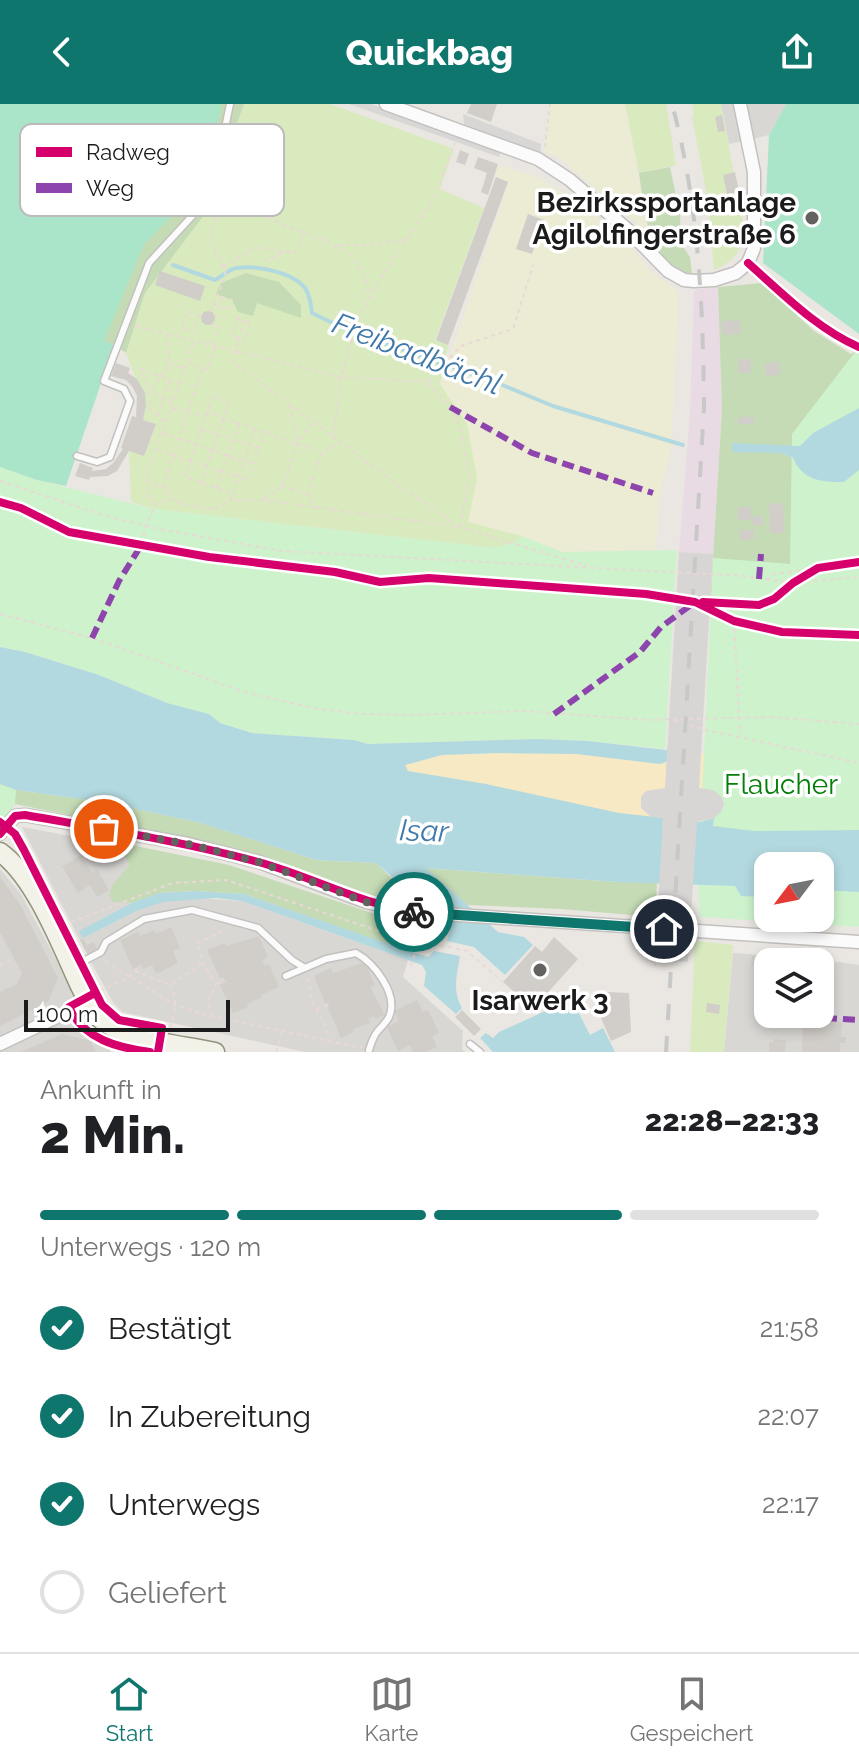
<!DOCTYPE html>
<html lang="de">
<meta charset="utf-8">
<style>
:root{--surface:#fff;--page:#f2f2f2;--text:#202124;--muted:#757577;--line:#e0e0e0;--accent:#0f766e}
body{margin:0;font-family:Raleway,sans-serif;background:var(--page);color:var(--text);height:100vh;display:flex;flex-direction:column;font-size:30px;white-space:nowrap}
*{box-sizing:border-box;margin:0}
p{font-size:26px;color:var(--muted)}
.icon{flex:none;width:44px;height:44px;fill:none;stroke:currentColor;stroke-width:2;stroke-linecap:round;stroke-linejoin:round}
.map{position:relative;height:948px;overflow:hidden}
.details{display:flex;flex-direction:column;background:var(--surface);flex:1}
.details>*{flex:none}
.needle{width:52px;rotate:238deg}
.controls{position:absolute;left:754px;top:748px;display:grid;gap:16px}
.controls a{display:grid;place-items:center;width:80px;height:80px;border-radius:16px;background:var(--surface);box-shadow:0 4px 12px #0003;font-size:40px}
.scale{position:absolute;left:24px;bottom:20px;width:206px;box-sizing:border-box;padding-left:8px;border:4px solid #1b1b1b;border-top:0;font-size:22px;line-height:28px;white-space:nowrap;color:#1b1b1b;-webkit-text-stroke:6px #fff;paint-order:stroke}
.pin{position:absolute;display:grid;place-items:center;width:68px;height:68px;color:#fff;margin:-34px;border:4px solid #fff;border-radius:50%;box-shadow:0 2px 8px #0007}
.courier{position:absolute;display:grid;place-items:center;width:80px;height:80px;margin:-40px;border:6px solid #0f766e;border-radius:50%;background:#fff;color:#222;box-shadow:0 2px 10px #0007}
.overview em{font-style:normal;font-weight:800}
.overview div{display:flex;flex-direction:column-reverse}
.overview{display:flex;align-items:center;justify-content:space-between;height:136px;padding:0 40px}
h1{font-size:52px;font-weight:800;line-height:60px}
.bar{display:grid;grid-template-columns:repeat(4,1fr);gap:12px 8px;align-content:center;height:96px;padding:0 40px}
.bar i{height:10px;border-radius:6px;background:var(--line)}
.bar .on{background:var(--accent)}
.bar p{grid-column:span 4}
ol{padding:0 40px;list-style:none}
li{display:flex;align-items:center;gap:24px;height:88px}
li p{margin-inline-start:auto}
li .icon{padding:8px;border-radius:50%;background:var(--accent);color:#fff;stroke-width:4}
li:last-child{color:var(--muted)}
li i{width:44px;height:44px;border:4px solid var(--line);border-radius:50%}
header{display:flex;justify-content:space-between;align-items:center;height:104px;padding:0 40px;background:var(--accent);color:#fff;font-size:36px;font-weight:800}
.dock{display:flex;justify-content:space-around;align-items:center;height:112px;border-top:2px solid var(--line);background:var(--surface);font-size:22px;color:var(--muted)}
.dock a{display:grid;justify-items:center;gap:4px}
.dock .on{color:var(--accent)}
.map>svg:first-child{display:block}
</style>
<header><svg class="icon" aria-label="back" viewBox="0 0 24 24"><path d="M15 5l-7 7 7 7"/></svg>Quickbag<svg class="icon" aria-label="share" viewBox="0 0 24 24"><path d="M12 15V3M7 8l5-5 5 5M5 13v7h14v-7"/></svg></header>
<div class="map">
<svg width="859" height="948" viewBox="0 0 859 948">
<rect width="100%" height="100%" fill="#eae7e2"/>
<path fill="#d9d7d4" fill-rule="evenodd" d="M 721,0 L 786,0 L 769,31 L 729,40 Z
M 22,723 L 130,743 L 163,798 L 195,794 L 242,797 L 408,856 L 403,873 L 463,927 L 462,945 L 465,948 L 305,948 L 122,908 L 113,898 L 93,862 Z
M 0,765 L 21,790 L 61,865 L 65,864 L 75,889 L 111,948 L 0,948 Z
M 733,849 L 818,855 L 859,861 L 859,948 L 724,948 ZM 768,858 L 820,858 L 820,910 L 768,910 Z"/>
<path fill="#e8dbe3" d="M 718,183 L 722,305 L 713,450 L 679,448 L 690,309 L 694,186 Z"/>
<path fill="#ecebd4" d="M 550,0 L 625,0 L 649,131 L 557,52 L 544,48 Z
M 499,61 L 538,73 L 581,100 L 620,131 L 649,166 L 679,188 L 671,345 L 660,392 L 656,446 L 563,448 L 521,432 L 468,418 L 477,374 L 440,280 L 509,78 L 495,72 Z"/>
<path fill="#d8eabe" d="M 244,0 L 330,0 L 454,45 L 440,85 L 484,104 L 435,236 L 448,241 L 440,280 L 467,320 L 477,374 L 468,418 L 521,432 L 516,438 L 494,444 L 154,405 L 131,398 L 129,347 L 144,352 L 156,320 L 143,316 L 146,302 L 126,249 L 145,189 L 205,110 Z
M 625,0 L 666,0 L 676,61 L 639,69 Z
M 692,0 L 721,0 L 745,130 C 741,150 732,158 714,166 L 708,97 L 692,13 L 694,9 Z
M 695,837 L 733,841 L 724,948 L 690,948 Z"/>
<path fill="#c5dbb5" d="M 204,0 L 244,0 L 205,110 L 145,189 L 126,249 L 114,241 L 0,199 L 0,181 Z
M 670,63 L 680,110 L 681,140 L 690,153 L 692,171 C 646,156 645,108 639,69 Z
M 246,169 L 279,178 L 301,201 L 301,214 L 257,199 L 253,212 L 238,208 L 232,196 L 216,190 L 221,179 Z
M 762,179 L 814,227 L 851,250 L 859,243 L 800,342 L 781,342 L 781,349 L 793,354 L 859,525 L 710,503 L 722,305 L 718,183 Z
M 0,680 L 16,686 L 103,698 L 201,719 L 316,756 L 376,759 L 407,789 L 412,797 L 385,796 L 227,743 L 15,700 L 0,720 Z
M 116,738 L 229,761 L 390,815 L 416,827 L 410,848 L 244,790 L 195,787 L 159,789 L 132,799 L 113,798 L 109,791 L 113,780 L 130,761 Z
M 425,764 L 617,778 L 657,778 L 655,813 L 561,805 L 467,801 Z"/>
<path fill="#f6e9c4" d="M 497,649 L 692,649 L 715,651 L 808,679 L 641,693 L 641,704 L 651,713 C 569,704 488,681 407,667 L 405,661 L 442,651 Z"/>
<path fill="#cef3cc" fill-rule="evenodd" d="M 859,243 L 859,823 L 700,813 L 698,780 L 713,454 L 790,460 L 792,330 ZM 768,762 L 820,762 L 820,814 L 768,814 Z
M 0,363 L 37,376 L 154,405 L 494,444 L 516,438 L 521,432 L 563,448 L 677,446 L 665,645 L 588,637 L 537,635 L 368,640 L 354,636 L 252,629 L 220,619 L 209,610 L 167,599 L 99,571 L 25,548 L 0,543 Z
M 0,680 L 16,686 L 15,700 L 0,720 Z"/>
<path fill="#aae5c9" d="M 0,0 L 221,0 L 214,43 L 195,89 L 144,140 L 104,237 L 114,241 L 66,382 L 37,376 L 0,363 Z
M 786,0 L 859,0 L 859,230 L 763,159 L 769,31 Z"/>
<path fill="#d8d7d5" d="M 349,0 L 371,0 L 501,47 L 499,53 Z
M 463,10 L 541,40 L 541,50 L 464,20 Z"/>
<path fill="#b3d9e0" d="M 859,304 L 859,366 L 844,378 C 822,378 803,377 793,354 L 781,349 L 732,348 L 732,339 L 800,342 L 813,329 Z
M 0,543 L 25,548 L 99,571 L 167,599 L 209,610 L 220,619 L 252,629 L 354,636 L 368,640 L 537,635 L 588,637 L 692,649 L 660,660 L 576,650 L 497,649 L 442,651 L 405,661 L 408,667 L 486,680 L 619,709 L 701,718 L 714,714 L 713,722 L 755,727 L 859,726 L 859,788 L 820,786 L 820,762 L 768,762 L 768,784 L 758,784 L 763,793 L 741,792 L 735,782 L 617,778 L 426,764 L 498,828 L 524,833 L 533,841 L 505,871 L 474,843 L 447,837 L 450,824 L 376,759 L 316,756 L 201,719 L 103,698 L 16,686 L 0,680 Z
M 195,787 L 244,790 L 418,850 L 428,853 L 434,847 L 460,852 C 457,871 452,887 462,904 L 456,910 L 424,882 L 426,868 L 422,861 L 242,797 L 216,794 L 163,798 L 136,807 L 83,834 L 79,827 L 132,799 L 159,789 Z
M 572,895 L 590,931 L 603,924 L 615,948 L 493,948 L 480,934 L 486,929 L 493,934 L 499,928 Z"/>
<path fill="#d7d6d4" d="M 679,448 L 713,450 L 699,684 L 713,686 L 722,693 L 724,700 L 721,708 L 714,714 L 697,718 L 688,858 L 655,856 L 663,714 L 651,713 L 641,704 L 641,693 L 646,687 L 665,684 Z"/>
<g fill="none" stroke-linecap="round" stroke-linejoin="round">
<path stroke="#b3d9e0" stroke-width="4" d="M 173,161 L 215,176 C 223,172 229,165 237,164 C 256,161 292,168 305,184 C 310,191 311,201 312,209 L 347,226 L 495,278 L 553,302 L 683,341"/>
</g>
<path fill="#d1cdc9" d="M 471,0 L 497,0 L 491,18 L 467,9 Z
M 722,11 L 725,27 L 718,28 L 715,13 Z
M 460,46 L 469,50 L 465,61 L 456,58 Z
M 478,53 L 498,60 L 488,91 L 481,88 L 487,69 L 474,64 Z
M 735,68 L 739,88 L 727,90 L 723,71 Z
M 496,73 L 508,78 L 448,241 L 436,236 Z
M 528,110 L 544,116 L 532,150 L 516,145 Z
M 160,167 L 205,182 L 200,197 L 155,181 Z
M201 214a7 7 0 1 1 14 0a7 7 0 1 1-14 0Z
M 739,216 L 740,230 L 722,231 L 721,217 Z
M 738,255 L 751,255 L 751,269 L 738,269 Z
M 779,258 L 780,271 L 766,272 L 765,259 Z
M 116,259 L 130,264 L 128,269 L 137,275 L 145,289 L 146,302 L 143,316 L 156,320 L 144,352 L 129,347 L 117,367 L 108,372 L 90,373 L 89,376 L 75,372 L 80,359 L 93,364 L 92,367 L 106,365 L 113,359 L 123,345 L 121,344 L 132,312 L 136,313 L 137,292 L 132,282 L 126,276 L 111,272 Z
M 739,313 L 754,313 L 753,320 L 738,320 Z
M 783,399 L 784,429 L 770,429 L 769,400 Z
M 738,403 L 751,403 L 751,413 L 762,412 L 763,421 L 752,421 L 751,416 L 738,416 Z
M 740,426 L 754,426 L 754,435 L 740,436 Z
M 81,751 L 92,769 L 97,766 L 109,786 L 97,793 L 90,781 L 78,789 L 62,762 Z
M 0,773 L 21,802 L 58,874 L 48,898 L 0,922 L 0,888 L 17,880 L 22,869 L 0,828 Z
M 171,823 L 180,844 L 173,847 L 178,859 L 156,870 L 152,861 L 143,865 L 141,861 L 133,865 L 120,836 L 138,828 L 140,832 L 154,826 L 156,830 Z
M 259,832 L 268,853 L 262,856 L 265,862 L 269,860 L 279,883 L 261,891 L 262,893 L 247,900 L 248,903 L 233,909 L 220,881 L 226,878 L 223,873 L 220,874 L 207,846 L 225,839 L 226,842 Z
M 554,833 L 578,855 L 533,905 L 503,878 L 535,842 L 542,848 Z
M 83,834 L 87,841 L 94,838 L 98,846 L 88,851 L 80,836 Z
M 752,852 L 765,853 L 764,864 L 751,862 Z
M 365,858 L 375,881 L 370,883 L 385,911 L 375,915 L 374,912 L 368,915 L 370,919 L 353,925 L 354,928 L 341,934 L 328,904 L 329,900 L 325,899 L 314,872 L 331,864 L 333,869 Z
M 606,888 L 629,889 L 631,928 L 611,937 L 601,914 L 606,908 Z
M 417,896 L 423,908 L 428,906 L 439,929 L 432,932 L 437,943 L 425,948 L 413,948 L 410,941 L 398,947 L 387,923 L 399,917 L 394,907 Z
M 707,899 L 720,901 L 719,910 L 706,908 Z
M 462,906 L 481,925 L 474,932 L 455,913 Z
M 803,916 L 842,918 L 841,933 L 846,933 L 845,939 L 840,939 L 840,948 L 802,948 Z
M 62,930 L 91,937 L 96,948 L 21,948 Z
M 774,935 L 786,936 L 785,948 L 769,948 L 769,938 L 774,939 Z"/>
<g fill="none" stroke-linecap="round" stroke-linejoin="round">
<defs>
<path id="lane" d="M 77,352 L 97,358 L 110,353 L 130,297 L 124,285 L 104,277 L 149,159 L 194,110 L 207,90 L 220,48 L 230,0
M 80,859 L 101,848 L 106,838 L 144,815 L 192,806 L 258,824 L 292,856 L 305,864
M 286,872 L 326,855 L 356,849 C 374,859 399,890 389,913 C 386,919 381,923 377,928 C 373,933 371,940 369,946
M 470,940 L 480,948"/>
<path id="street" d="M 386,0 L 538,55 L 570,76 L 628,126 L 668,167 L 684,176 L 694,177 L 714,176 L 736,169 L 748,159 L 754,144 L 754,68 L 740,0
M 0,730 L 15,712 L 25,711 L 188,740 L 259,758 L 366,798 L 415,808 L 859,838
M 0,940 L 88,898
M 135,948 L 137,931"/>
<path id="secondary" d="M 0,748 C 35,773 61,841 79,880 C 87,895 92,911 107,920 C 133,937 183,941 215,948"/>
</defs>
<use href="#lane" stroke="#c2c1bf" stroke-width="9"/>
<use href="#street" stroke="#c2c1bf" stroke-width="15"/>
<use href="#secondary" stroke="#93937b" stroke-width="21"/>
<path stroke="#ead8d6" stroke-width="2" stroke-dasharray="4 4" stroke-linecap="butt" d="M 545,43 L 550,0
M 228,64 C 237,85 252,103 273,115 C 314,139 360,134 369,192
M 338,141 L 369,141 L 408,135
M 264,157 L 282,149
M 224,164 L 227,159 L 250,149 L 252,143 L 295,149 L 304,130
M 214,200 L 229,205 L 232,196 L 217,191
M 210,208 C 214,196 222,184 225,172 C 226,163 219,155 216,148 C 205,121 219,100 244,92
M 198,210 L 193,227 L 182,224 L 188,207 L 202,212
M 237,214 L 250,218 L 244,238 L 232,234 Z
M 244,216 L 233,258 L 398,381 L 459,422
M 135,222 L 341,273 L 427,278
M 167,230 L 169,259 L 161,273 L 141,265 L 149,287 L 172,297
M 213,240 L 219,223 L 213,221 L 223,193
M 171,260 L 183,264
M 203,264 L 207,265 L 216,242
M 428,277 L 461,242 L 513,225 L 533,161
M 428,279 L 450,303 L 460,323 L 470,373 L 460,423 L 587,462
M 290,301 L 297,338
M 172,304 L 204,312
M 207,308 L 322,349
M 158,311 L 170,276
M 163,318 L 151,307 L 149,287 L 161,273 L 179,279
M 202,325 L 257,344
M 163,329 L 251,360
M 333,333 L 341,273 L 357,217 L 369,193 L 434,94 L 455,39
M 158,346 L 247,377 L 264,327
M 0,377 L 106,412 L 159,425 L 282,447 L 744,472 L 793,479 L 859,473
M 147,378 L 167,385 L 169,394
M 201,379 L 229,298 L 213,292 L 185,373 L 233,390
M 282,382 L 307,391 L 314,403
M 163,383 L 202,264 L 190,259
M 217,384 L 239,320
M 307,391 L 322,349 L 340,338
M 231,395 L 255,326
M 264,395 L 282,382 L 297,339 L 313,319
M 156,400 L 149,391 L 147,368 L 194,238
M 142,440 L 146,421 L 156,400 L 170,395 L 187,401 L 215,405 L 231,396 L 263,396 L 460,423
M 766,476 L 774,470 L 818,464
M 0,510 L 92,534 L 244,588 L 318,605 L 361,610 L 412,611 L 524,607 L 647,616 L 771,613 L 859,620
M 734,517 L 740,631
M 674,617 L 710,627 L 859,659
M 71,818 L 173,779 L 226,776 L 379,827 L 399,824 L 403,820
M 650,836 L 655,862
M 105,857 L 175,901 L 203,910 L 361,944
M 0,861 L 14,854
M 411,862 L 419,837 L 467,847 L 503,878
M 135,867 L 170,881 L 201,860
M 308,874 C 311,882 310,888 312,895 C 316,910 328,920 328,936
M 217,880 L 224,876
M 170,881 C 179,895 174,910 170,925
M 100,887 L 129,873 L 141,861
M 317,905 L 329,900
M 212,912 L 208,896 L 216,880 L 203,859 L 197,839 L 224,827
M 276,948 L 282,927"/>
<use href="#lane" stroke="#fcfbfb" stroke-width="6"/>
<use href="#street" stroke="#fcfbfb" stroke-width="12"/>
<use href="#secondary" stroke="#f2f2e8" stroke-width="18"/>
<path stroke="#c9c8c8" stroke-width="4" stroke-dasharray="16 16" stroke-linecap="butt" d="M 666,948 L 704,304 C 703,202 699,100 672,0"/>
<path stroke="#8e44ad" stroke-width="6" stroke-dasharray="12 6" stroke-linecap="butt" d="M 450,303 L 532,349 L 653,389
M 759,475 L 761,450
M 92,534 L 119,477 L 142,440
M 554,610 L 640,548 L 661,523 L 695,498
M 807,913 L 859,916"/>
<defs>
<path id="cycleway" d="M 748,159 C 782,189 817,225 859,243
M 0,398 L 21,404 L 69,428 L 209,453 L 335,468 L 380,478 L 429,474 L 646,490 L 695,498 L 734,517 L 782,528 L 859,531
M 703,498 L 759,501 L 774,495 L 793,479 L 818,464 L 859,458
M 0,718 L 15,730 L 24,746 L 102,901 L 119,916 L 162,924 L 158,948
M 0,730 L 15,712 L 25,711 C 103,725 181,737 258,758 C 315,773 366,804 426,809
M 95,889 L 69,903 C 83,935 118,944 150,948"/>
</defs>
<use href="#cycleway" stroke="#fff" stroke-width="13"/>
<use href="#cycleway" stroke="#d6006c" stroke-width="8"/>
</g>
<g fill="none" stroke-linecap="round" stroke-linejoin="round">
<path stroke="#636261" stroke-width="8" stroke-dasharray="0 14.4" d="M 104,725 L 188,740 L 259,758 L 366,798 L 414,808"/>
<path stroke="#0f766e" stroke-width="10" d="M 414,808 L 664,825"/>
</g>
<g fill="#636261" stroke="#fff" stroke-width="3">
<circle cx="812" cy="114" r="8"/>
<circle cx="540" cy="866" r="8"/>
</g>
<g text-anchor="middle" stroke-width="7" stroke-linejoin="round" paint-order="stroke">
<g font-size="28" font-weight="bold" fill="#1b1b1b" stroke="#fff" text-anchor="end">
<text x="796" y="108">Bezirkssportanlage<tspan x="796" dy="32">Agilolfingerstraße 6</tspan></text>
<text x="540" y="906" text-anchor="middle">Isarwerk 3</text>
</g>
<g font-size="28" fill="#037f08" stroke="#fff">
<text x="781" y="690">Flaucher</text>
</g>
<g font-size="30" font-style="italic" fill="#4079a9" stroke="#fff">
<text transform="translate(417 250) rotate(21)" y="10">Freibadbächl</text>
<text transform="translate(424 727) rotate(2)" y="10">Isar</text>
</g>
</g>
<rect x="20" y="20" width="264" height="92" rx="12" fill="#fff" stroke="#bbb" stroke-width="2"/>
<rect x="36" y="43" width="36" height="10" fill="#d6006c"/>
<rect x="36" y="79" width="36" height="10" fill="#8e44ad"/>
<g font-size="22" fill="#1b1b1b">
<text x="86" y="56">Radweg</text>
<text x="86" y="92">Weg</text>
</g>
</svg>
<div class="controls">
<a><svg class="needle" viewBox="-14 -14 28 28"><path d="M0-13l5 13h-10z" fill="#e53935"/><path d="M0 13l5-13h-10z" fill="#757577"/></svg></a>
<a><svg class="icon" aria-label="layers" viewBox="0 0 24 24"><path d="M12 4l9 5-9 5-9-5zM3 14l9 5 9-5"/></svg></a>
</div>
<div class="scale">100 m</div>
<div class="pin" style="left:104px;top:725px;background:#ea580c"><svg class="icon" aria-label="bag" viewBox="0 0 24 24"><path d="M5 8h14l-1 12H6zM9 8a3 3 0 0 1 6 0"/></svg></div>
<div class="pin" style="left:664px;top:825px;background:#1f2937"><svg class="icon" aria-label="home" viewBox="0 0 24 24"><path d="M3 11l9-7 9 7M6 9v11h12V9"/></svg></div>
<div class="courier" style="left:414px;top:808px"><svg class="icon" aria-label="bike" viewBox="0 0 24 24"><circle cx="6" cy="16" r="4"/><circle cx="18" cy="16" r="4"/><path d="M6 16l4-8h5l3 8M10 8l3 8H6M13 5h3"/></svg></div>
</div>
<section class="details">
<div class="overview"><div><h1>2 Min.</h1><p>Ankunft in</p></div><em>22:28–22:33</em></div>
<div class="bar"><i class="on"></i><i class="on"></i><i class="on"></i><i></i><p>Unterwegs · 120 m</p></div>
<ol>
<li><svg class="icon" aria-label="check" viewBox="0 0 24 24"><path d="M5 12l5 5 9-10"/></svg>Bestätigt<p>21:58</p></li>
<li><svg class="icon" aria-label="check" viewBox="0 0 24 24"><path d="M5 12l5 5 9-10"/></svg>In Zubereitung<p>22:07</p></li>
<li><svg class="icon" aria-label="check" viewBox="0 0 24 24"><path d="M5 12l5 5 9-10"/></svg>Unterwegs<p>22:17</p></li>
<li><i></i>Geliefert</li>
</ol>
</section>
<nav class="dock">
<a class="on"><svg class="icon" aria-label="home" viewBox="0 0 24 24"><path d="M3 11l9-7 9 7M6 9v11h12V9"/></svg>Start</a>
<a><svg class="icon" aria-label="map" viewBox="0 0 24 24"><path d="M3 6l6-2 6 2 6-2v14l-6 2-6-2-6 2zM9 4v14M15 6v14"/></svg>Karte</a>
<a><svg class="icon" aria-label="saved" viewBox="0 0 24 24"><path d="M7 4h10v16l-5-4-5 4z"/></svg>Gespeichert</a>
</nav>
